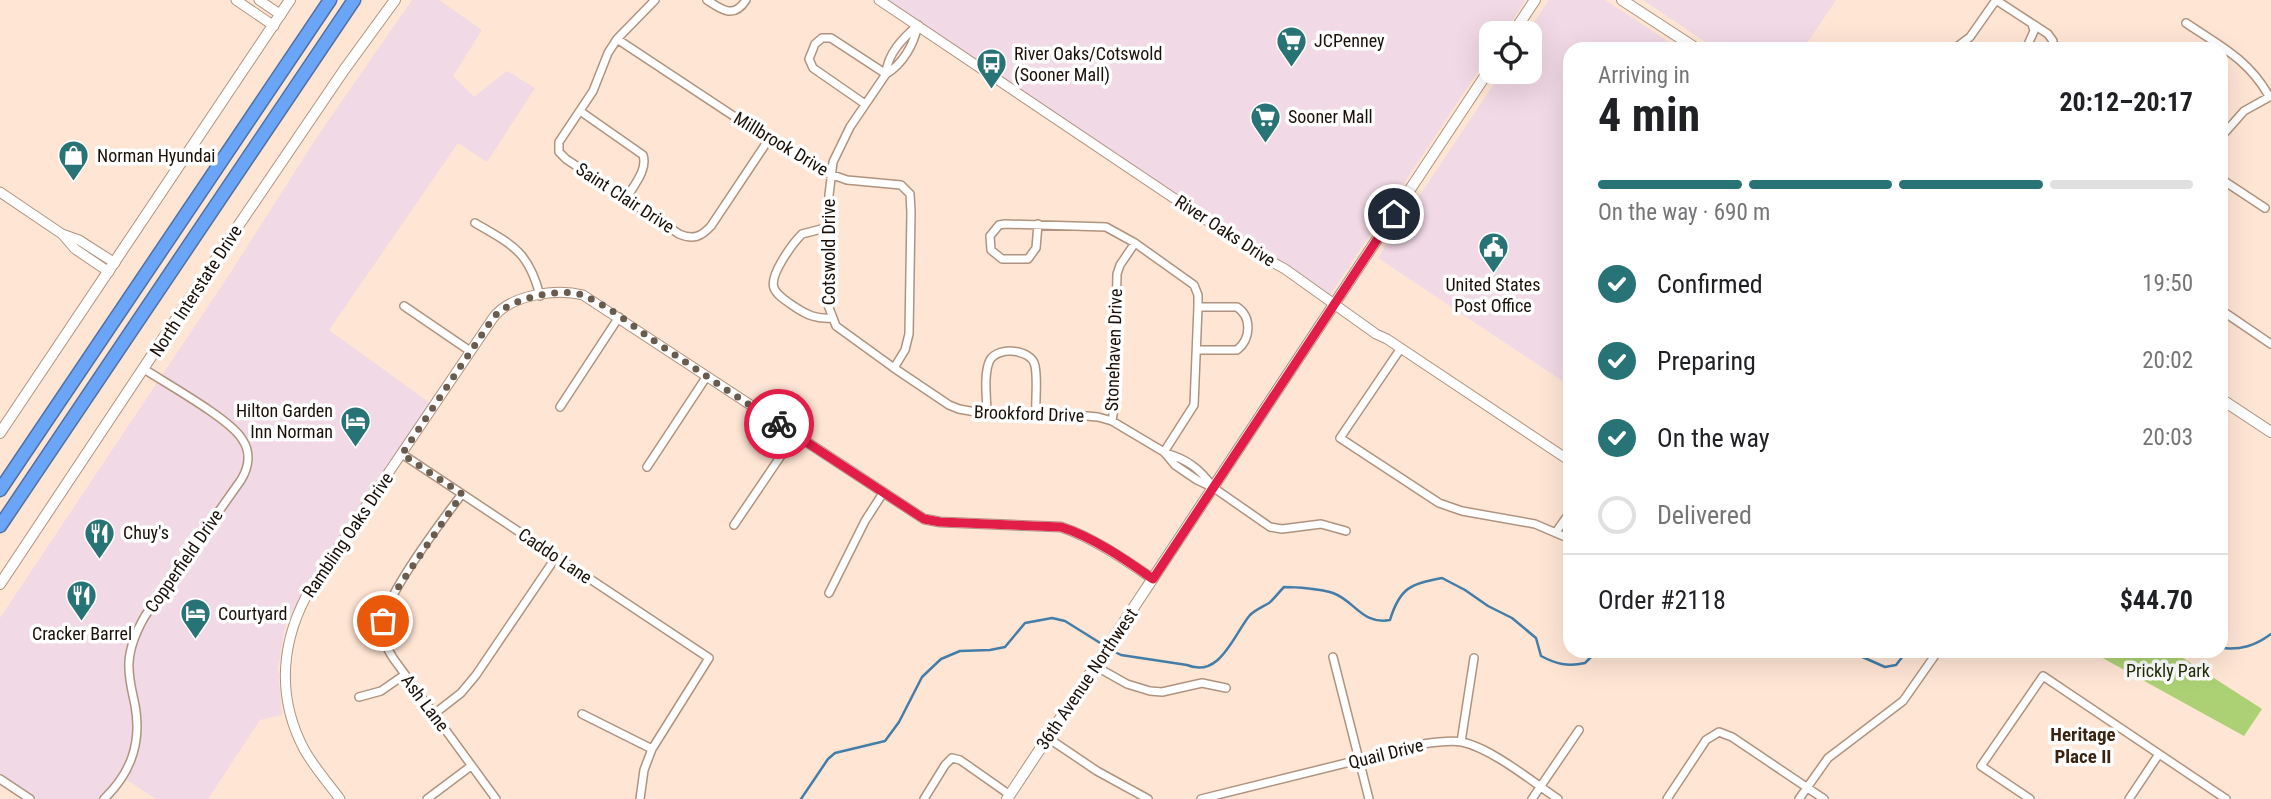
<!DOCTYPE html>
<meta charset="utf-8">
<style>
:root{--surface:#fff;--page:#f6f6f6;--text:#202124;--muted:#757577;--line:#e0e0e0;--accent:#287375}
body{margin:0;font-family:"Roboto Condensed",sans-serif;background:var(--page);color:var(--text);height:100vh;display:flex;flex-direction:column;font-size:26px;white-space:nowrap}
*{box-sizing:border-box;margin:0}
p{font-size:23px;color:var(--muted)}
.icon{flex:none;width:38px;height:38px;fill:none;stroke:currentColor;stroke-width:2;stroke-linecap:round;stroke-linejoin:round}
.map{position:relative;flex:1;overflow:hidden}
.sheet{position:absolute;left:1563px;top:42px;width:665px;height:616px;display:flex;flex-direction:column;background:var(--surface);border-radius:21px;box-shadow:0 7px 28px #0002}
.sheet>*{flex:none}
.buttons{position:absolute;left:1479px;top:21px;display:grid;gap:14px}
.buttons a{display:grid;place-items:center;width:63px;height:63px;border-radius:14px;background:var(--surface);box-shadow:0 7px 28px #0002;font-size:35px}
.pin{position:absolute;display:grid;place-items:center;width:60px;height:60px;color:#fff;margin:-30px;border:4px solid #fff;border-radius:50%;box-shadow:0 2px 7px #0007}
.courier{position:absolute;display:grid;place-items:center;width:70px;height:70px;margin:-35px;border:5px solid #e11d48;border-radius:50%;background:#fff;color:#222;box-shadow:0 2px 9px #0007}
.summary em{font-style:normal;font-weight:700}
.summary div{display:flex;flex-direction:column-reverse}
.summary{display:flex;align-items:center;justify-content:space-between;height:119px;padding:0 35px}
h1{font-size:46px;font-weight:700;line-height:52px}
.bar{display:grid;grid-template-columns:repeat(4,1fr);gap:10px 7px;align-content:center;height:84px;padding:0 35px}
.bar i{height:9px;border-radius:5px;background:var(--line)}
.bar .active{background:var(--accent)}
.bar p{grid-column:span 4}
.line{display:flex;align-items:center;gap:18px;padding:0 35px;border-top:2px solid var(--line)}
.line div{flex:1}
ol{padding:0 35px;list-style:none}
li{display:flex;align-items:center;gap:21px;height:77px}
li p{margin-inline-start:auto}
li .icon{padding:7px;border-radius:50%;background:var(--accent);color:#fff;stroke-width:4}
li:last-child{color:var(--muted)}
li i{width:38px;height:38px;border:4px solid var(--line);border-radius:50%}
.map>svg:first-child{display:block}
</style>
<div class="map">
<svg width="2271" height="799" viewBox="0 0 2271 799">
<rect width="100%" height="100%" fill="#ffe5d4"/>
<path fill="#f1d9e5" d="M 412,0 L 439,0 L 482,30 L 453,76 L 474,97 L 507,71 L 535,88 L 487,162 L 458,143 L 329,330 L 430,403 L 307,584 L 285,627 L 278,669 L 282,715 L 260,720 L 208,799 L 156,799 L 121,776 L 99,799 L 37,799 L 0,774 L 0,618 L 227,278 L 317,137 Z
M 888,0 L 1526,0 L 1504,33 L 1491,33 L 1491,52 L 1328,298 Z
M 1549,0 L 1605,0 L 1680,49 L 1570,49 L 1570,386 L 1378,258 L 1502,72 L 1530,72 L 1530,33 L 1527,33 Z
M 1643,0 L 1836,0 L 1803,49 L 1716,49 Z"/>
<path fill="#acd074" d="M 2090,651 L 2172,651 L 2262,709 L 2244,736 Z"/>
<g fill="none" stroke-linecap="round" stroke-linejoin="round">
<path stroke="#437da8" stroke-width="2.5" d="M 2221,648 C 2241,650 2255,646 2271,634
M 1111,650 L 1121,655 L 1187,665 C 1220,679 1234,634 1250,615 C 1255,610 1262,607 1269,603 C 1274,599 1279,592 1284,587 C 1295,587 1322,589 1333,593 C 1355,601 1362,625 1390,620 C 1400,587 1411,584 1442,578 L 1465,590 L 1488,606 L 1512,618 L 1536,638 L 1541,656 C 1556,664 1568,667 1585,663 L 1597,651
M 1849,651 L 1885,667 L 1896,665 L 1907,651
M 801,799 L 828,759 L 835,753 L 885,741 L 899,722 L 922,677 L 941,659 L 960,651 L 990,650 L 1005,647 L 1025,623 L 1052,618 L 1065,621 L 1105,646"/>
<defs>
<path id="minor" d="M 655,0 L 617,39 L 608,53 L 593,91 L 559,142 L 559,152 L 566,159 L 679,234 C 693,240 701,237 711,226 L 769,139
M 707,0 C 722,10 734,19 746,0
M 1996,0 L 2048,34 L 2053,41 L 2051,49
M 2186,23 C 2220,46 2248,59 2269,96
M 918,25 C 914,44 903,64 886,74 L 850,127 L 833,162 L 829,195 L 828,305 L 836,326 L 894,368 L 949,405 L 959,409 L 987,414 L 1075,415 L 1098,417 L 1112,421 L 1164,452 L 1175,465 L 1197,480 L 1214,488 L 1270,527 L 1282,529 L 1321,524 L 1346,531
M 617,39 L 788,152 L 824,172 L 847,180 L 901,185 L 910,194 L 911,212 L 909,334 L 905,350 L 894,368
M 1954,49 L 1970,37 L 1996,0
M 2026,49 L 2034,31 L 2032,24
M 886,74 C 887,54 903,38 918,25
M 865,104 L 813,68 L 809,59 L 815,44 L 822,38 L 831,38 L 886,74
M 580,111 L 643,155 C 648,170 633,186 626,199
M 2221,137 L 2244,111 L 2271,96
M 2221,179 L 2265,208
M 475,223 C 513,245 529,252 540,296
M 1038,224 L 1036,248 L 1028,259 L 1002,259 L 991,250 L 990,236 L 999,225 L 1005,224 L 1106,227 L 1135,243 L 1194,285 L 1198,295 L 1198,307 L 1194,405 L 1164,452
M 829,227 L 802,234 C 793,243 769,275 774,288 C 777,296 788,302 795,307 C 807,315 816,319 831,318
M 404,306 L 470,351
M 2221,310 L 2271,344
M 1401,348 L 1340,438 L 1439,503 L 1462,511 L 1535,524 L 1570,539
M 1197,350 L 1237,350 C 1251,339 1252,317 1237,307 L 1198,307
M 560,407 L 619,317
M 987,414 C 987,399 983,374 990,360 C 998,346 1032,349 1035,366 C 1038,381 1035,399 1036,415
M 1112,421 L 1114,408 L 1117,274 L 1120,265 L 1135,243
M 1165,453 C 1187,459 1200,469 1213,487
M 402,454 L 709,658 L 652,749 L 644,770 L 640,799
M 647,467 L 707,376
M 462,494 C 443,519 386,595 383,622 C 381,636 386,647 393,658 L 496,799
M 734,525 L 795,435
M 1556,532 L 1570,512
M 829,593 L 865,521 L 883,493
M 1333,657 L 1369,799
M 1095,666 L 1127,684 L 1150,691 L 1162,692 L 1202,683 L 1226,688
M 359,697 L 381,691 L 404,675
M 434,714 L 461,693 L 476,675 L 556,557
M 582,714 L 652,749
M 1048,738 L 1097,771 L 1148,799
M 1461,742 L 1474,658
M 0,779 L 30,799
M 104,799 C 131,773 142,743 135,705 C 132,691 128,677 129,662 C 130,645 137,630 145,616 L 241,480 C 249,467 251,452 242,439 C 230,419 167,384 144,369
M 427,799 L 471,766
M 924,799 L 945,765 L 952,758 L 960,760 L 1010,795
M 1201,799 L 1423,744 C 1436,742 1449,740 1462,742 C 1491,748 1533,782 1558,799
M 1532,799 L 1579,730
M 1667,799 L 1706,740 L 1719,732 L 1732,737 L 1824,799
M 1799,799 L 1828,758 L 1903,701 L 1938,651
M 2030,799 L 1981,766 L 2043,676 L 2226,799
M 2129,799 L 2159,754"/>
<path id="tertiary" d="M 236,0 L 274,26
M 259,0 L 281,15
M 879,0 L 1254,252 L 1285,269 L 1376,334 L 1387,339 L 1570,461
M 0,192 L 62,234 L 79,240 L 115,263
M 63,235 L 75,249 L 109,272
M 340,799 C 328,783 315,768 305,751 C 275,696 281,638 312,586 L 493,318 C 510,295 556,288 583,295 L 924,519 L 940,522 L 1061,527 C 1094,538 1125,560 1153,579"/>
<path id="secondary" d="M 1622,0 L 1697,49
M 1513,33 L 1535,0
M 2221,399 L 2271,432
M 0,433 L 290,0
M 0,584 L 232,235 L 344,70 L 395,0
M 1007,799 L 1491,67"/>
<path id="motorway" d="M 0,490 L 330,0
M 0,526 L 354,0"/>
</defs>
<use href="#minor" stroke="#b0937f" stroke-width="10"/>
<use href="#tertiary" stroke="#b0937f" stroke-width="11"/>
<use href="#secondary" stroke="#b0937f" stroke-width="12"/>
<use href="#motorway" stroke="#4f71a3" stroke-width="15"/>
<use href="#minor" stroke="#fff" stroke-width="7"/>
<use href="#tertiary" stroke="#fff" stroke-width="9"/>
<use href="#secondary" stroke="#fff" stroke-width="10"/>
<use href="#motorway" stroke="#6ba5f7" stroke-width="12"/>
</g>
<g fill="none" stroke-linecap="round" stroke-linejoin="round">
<path stroke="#6a5b4f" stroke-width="7" stroke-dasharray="0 12.6" d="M 383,621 L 397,589 L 462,494 L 402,454 L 493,318 C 508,299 559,287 582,295 C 606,304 629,323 650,338 C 693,367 735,396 779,424"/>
<path stroke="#e11d48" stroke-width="9" d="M 779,424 L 924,519 L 940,522 L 1061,527 C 1093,537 1126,560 1153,579 L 1394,214"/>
</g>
<defs>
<symbol id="supermarket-pin" viewBox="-11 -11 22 30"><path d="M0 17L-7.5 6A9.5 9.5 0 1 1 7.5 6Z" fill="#287375" stroke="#fff"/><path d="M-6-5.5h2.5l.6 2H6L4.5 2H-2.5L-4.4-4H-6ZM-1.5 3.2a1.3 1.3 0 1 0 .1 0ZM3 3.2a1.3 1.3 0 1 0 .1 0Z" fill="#fff"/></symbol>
<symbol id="bus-pin" viewBox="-11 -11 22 30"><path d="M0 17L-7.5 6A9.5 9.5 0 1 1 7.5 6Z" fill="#287375" stroke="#fff"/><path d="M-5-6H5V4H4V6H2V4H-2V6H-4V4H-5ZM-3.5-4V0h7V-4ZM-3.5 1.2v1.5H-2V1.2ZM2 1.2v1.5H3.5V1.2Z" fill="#fff"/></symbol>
<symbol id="shop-pin" viewBox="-11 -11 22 30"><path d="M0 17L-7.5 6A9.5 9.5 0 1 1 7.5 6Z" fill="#287375" stroke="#fff"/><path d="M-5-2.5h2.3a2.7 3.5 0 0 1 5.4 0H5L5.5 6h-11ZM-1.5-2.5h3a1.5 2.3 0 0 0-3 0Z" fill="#fff"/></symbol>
<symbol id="civic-pin" viewBox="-11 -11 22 30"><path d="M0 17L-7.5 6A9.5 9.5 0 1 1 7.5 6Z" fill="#287375" stroke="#fff"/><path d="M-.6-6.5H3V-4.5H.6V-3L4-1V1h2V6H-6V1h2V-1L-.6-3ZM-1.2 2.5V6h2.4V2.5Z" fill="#fff"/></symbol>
<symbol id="hotel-pin" viewBox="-11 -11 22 30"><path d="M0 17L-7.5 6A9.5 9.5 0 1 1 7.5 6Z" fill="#287375" stroke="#fff"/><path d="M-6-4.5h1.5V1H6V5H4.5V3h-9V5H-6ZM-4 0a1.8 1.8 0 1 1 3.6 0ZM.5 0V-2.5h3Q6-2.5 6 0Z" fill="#fff"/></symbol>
<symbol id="restaurant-pin" viewBox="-11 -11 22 30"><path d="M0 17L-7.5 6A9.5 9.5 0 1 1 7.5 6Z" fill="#287375" stroke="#fff"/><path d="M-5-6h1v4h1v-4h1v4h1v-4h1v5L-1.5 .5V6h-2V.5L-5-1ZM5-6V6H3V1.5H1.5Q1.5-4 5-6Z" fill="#fff"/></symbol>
</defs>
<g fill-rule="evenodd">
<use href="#supermarket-pin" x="1274" y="24" width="35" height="47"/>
<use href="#bus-pin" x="974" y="46" width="35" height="47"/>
<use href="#supermarket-pin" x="1248" y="100" width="35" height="47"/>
<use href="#shop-pin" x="56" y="138" width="35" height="47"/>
<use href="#civic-pin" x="1476" y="230" width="35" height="47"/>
<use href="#hotel-pin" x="338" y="404" width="35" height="47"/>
<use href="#restaurant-pin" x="82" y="516" width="35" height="47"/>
<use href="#restaurant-pin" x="64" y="578" width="35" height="47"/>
<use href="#hotel-pin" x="178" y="596" width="35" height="47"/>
</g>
<g text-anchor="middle" stroke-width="7" stroke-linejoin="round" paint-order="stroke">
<g font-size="18" fill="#1a1008" stroke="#fff" text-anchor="start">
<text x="1314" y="47">JCPenney</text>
<text x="1014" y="60">River Oaks/Cotswold<tspan x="1014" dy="21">(Sooner Mall)</tspan></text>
<text x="1288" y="123">Sooner Mall</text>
<text x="97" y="162">Norman Hyundai</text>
<text x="1493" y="291" text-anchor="middle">United States<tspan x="1493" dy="21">Post Office</tspan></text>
<text x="333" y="417" text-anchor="end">Hilton Garden<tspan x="333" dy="21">Inn Norman</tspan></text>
<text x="123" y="539">Chuy's</text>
<text x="218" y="620">Courtyard</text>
<text x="82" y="640" text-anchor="middle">Cracker Barrel</text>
</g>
<g font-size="18" fill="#1a1008" stroke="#fff">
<text transform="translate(781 144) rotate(31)" y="6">Millbrook Drive</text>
<text transform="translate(625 198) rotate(33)" y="6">Saint Clair Drive</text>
<text transform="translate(1225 231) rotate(33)" y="6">River Oaks Drive</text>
<text transform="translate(829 252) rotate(-90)" y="6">Cotswold Drive</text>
<text transform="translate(196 291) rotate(-57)" y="6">North Interstate Drive</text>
<text transform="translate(1114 350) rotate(-88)" y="6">Stonehaven Drive</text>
<text transform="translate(1029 414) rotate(2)" y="6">Brookford Drive</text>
<text transform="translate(348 535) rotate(-56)" y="6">Rambling Oaks Drive</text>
<text transform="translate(555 556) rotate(34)" y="6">Caddo Lane</text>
<text transform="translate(184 561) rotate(-55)" y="6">Copperfield Drive</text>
<text transform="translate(1087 679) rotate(-56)" y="6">36th Avenue Northwest</text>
<text transform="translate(425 703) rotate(53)" y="6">Ash Lane</text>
<text transform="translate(1386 754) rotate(-14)" y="6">Quail Drive</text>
</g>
<g font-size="18" fill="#222f08" stroke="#fff">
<text x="2168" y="677">Prickly Park</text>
</g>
<g font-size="19" font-weight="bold" fill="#3a2311" stroke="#fff">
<text x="2083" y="741">Heritage<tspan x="2083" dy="22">Place II</tspan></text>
</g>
</g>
</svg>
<div class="buttons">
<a><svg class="icon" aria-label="locate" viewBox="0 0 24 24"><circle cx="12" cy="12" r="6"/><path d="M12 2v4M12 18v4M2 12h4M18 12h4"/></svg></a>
</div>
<div class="pin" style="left:383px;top:621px;background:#ea580c"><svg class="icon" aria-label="bag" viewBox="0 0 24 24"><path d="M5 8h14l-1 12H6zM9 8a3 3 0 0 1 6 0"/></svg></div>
<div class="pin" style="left:1394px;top:214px;background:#1f2937"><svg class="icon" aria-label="home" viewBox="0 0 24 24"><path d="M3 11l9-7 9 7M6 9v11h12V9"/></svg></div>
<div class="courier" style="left:779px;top:424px"><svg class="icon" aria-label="bike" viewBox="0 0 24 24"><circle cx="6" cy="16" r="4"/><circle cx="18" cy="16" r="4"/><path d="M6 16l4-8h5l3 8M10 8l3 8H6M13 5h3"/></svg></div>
<section class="sheet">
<div class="summary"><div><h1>4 min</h1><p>Arriving in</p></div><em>20:12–20:17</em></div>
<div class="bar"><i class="active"></i><i class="active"></i><i class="active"></i><i></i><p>On the way · 690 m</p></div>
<ol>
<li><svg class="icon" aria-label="check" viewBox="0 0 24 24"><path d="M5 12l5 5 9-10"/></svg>Confirmed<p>19:50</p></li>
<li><svg class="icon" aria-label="check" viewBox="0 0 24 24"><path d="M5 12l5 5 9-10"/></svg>Preparing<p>20:02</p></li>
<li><svg class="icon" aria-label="check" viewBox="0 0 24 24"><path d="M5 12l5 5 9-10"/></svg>On the way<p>20:03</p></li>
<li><i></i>Delivered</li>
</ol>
<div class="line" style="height:91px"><div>Order #2118</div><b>$44.70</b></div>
</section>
</div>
